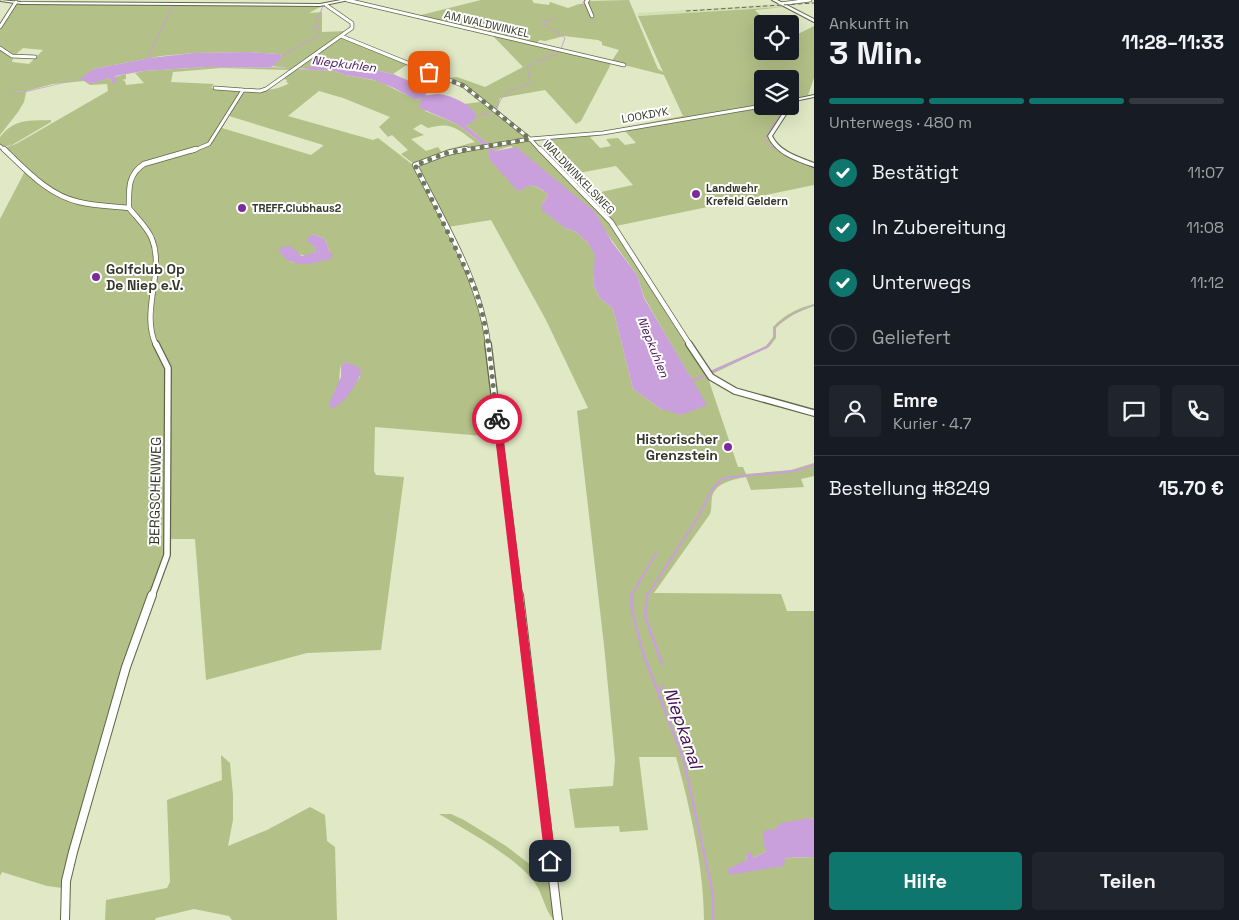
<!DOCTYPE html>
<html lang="de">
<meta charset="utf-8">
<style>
:root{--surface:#171b24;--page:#20242c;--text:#f1f3f6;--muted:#9ea1a6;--line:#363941;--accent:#0f766e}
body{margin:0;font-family:"Space Grotesk",sans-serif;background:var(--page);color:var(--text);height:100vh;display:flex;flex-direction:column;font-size:19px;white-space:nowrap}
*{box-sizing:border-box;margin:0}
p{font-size:16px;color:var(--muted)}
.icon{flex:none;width:28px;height:28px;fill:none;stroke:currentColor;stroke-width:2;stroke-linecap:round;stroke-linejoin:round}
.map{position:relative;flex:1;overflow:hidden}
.drawer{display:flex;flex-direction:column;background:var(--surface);width:425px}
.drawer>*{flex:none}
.buttons{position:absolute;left:754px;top:15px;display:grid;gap:10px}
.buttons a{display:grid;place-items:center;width:45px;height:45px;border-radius:5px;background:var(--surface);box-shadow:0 5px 20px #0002;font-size:25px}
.pin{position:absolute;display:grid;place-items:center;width:42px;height:42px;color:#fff;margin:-21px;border-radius:10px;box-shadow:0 2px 8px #0006}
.courier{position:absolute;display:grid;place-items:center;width:50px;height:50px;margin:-25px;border:4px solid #e11d48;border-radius:50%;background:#fff;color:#222;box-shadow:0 1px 6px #0007}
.headline em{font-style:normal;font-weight:600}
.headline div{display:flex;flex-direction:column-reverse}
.headline{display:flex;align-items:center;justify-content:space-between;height:85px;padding:0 15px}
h1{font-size:32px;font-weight:600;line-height:38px}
.bar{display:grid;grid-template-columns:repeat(4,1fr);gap:8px 5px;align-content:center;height:60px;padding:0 15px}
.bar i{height:6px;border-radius:4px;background:var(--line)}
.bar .current{background:var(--accent)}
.bar p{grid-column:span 4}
.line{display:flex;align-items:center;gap:12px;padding:0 15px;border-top:1px solid var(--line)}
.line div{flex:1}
.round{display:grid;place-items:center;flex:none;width:52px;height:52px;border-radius:5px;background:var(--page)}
ol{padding:0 15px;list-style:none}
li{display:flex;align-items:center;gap:15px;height:55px}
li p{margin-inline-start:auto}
li .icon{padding:5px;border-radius:50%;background:var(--accent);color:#fff;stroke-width:4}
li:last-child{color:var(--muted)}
li i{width:28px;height:28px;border:2px solid var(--line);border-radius:50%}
.action{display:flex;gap:10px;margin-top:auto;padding:10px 15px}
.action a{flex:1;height:58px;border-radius:5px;background:var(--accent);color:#fff;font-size:20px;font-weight:600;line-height:58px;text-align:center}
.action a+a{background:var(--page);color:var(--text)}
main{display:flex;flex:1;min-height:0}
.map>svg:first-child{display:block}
</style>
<main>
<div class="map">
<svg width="814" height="920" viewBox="0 0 814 920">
<rect width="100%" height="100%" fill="#e0e8c5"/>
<path fill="#d5dfb4" d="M 779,4 L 784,7 L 638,16 L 637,13 Z"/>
<path fill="#b3c087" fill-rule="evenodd" d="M 481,0 L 532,0 L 534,3 L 549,5 L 550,2 L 568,8 L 579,4 L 585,4 L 589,15 L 592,15 L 587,3 L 588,1 L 629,0 L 658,69 L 663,72 L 638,16 L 784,7 L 755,10 L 769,24 L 762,24 L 762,51 L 790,51 L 790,38 L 814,26 L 814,78 L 808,95 L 790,99 L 790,79 L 762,79 L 762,105 L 590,134 L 571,134 L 589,134 L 683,116 L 664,75 L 612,62 L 581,121 L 576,124 L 545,90 L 500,98 L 497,111 L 469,88 L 447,78 L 457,77 L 485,87 L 523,67 L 492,35 L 611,62 L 619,50 L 602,45 L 602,42 L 598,40 L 564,36 L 545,41 L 540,40 L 536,43 L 417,16 Z
M 16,4 L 322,6 L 309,13 L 322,12 L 322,32 L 345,31 L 291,70 L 221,68 L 173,72 L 171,82 L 214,84 L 211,88 C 233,90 272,95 289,83 L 286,82 L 287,80 L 282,78 L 296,69 L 334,71 L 345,75 L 378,81 L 417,100 L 423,98 L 425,111 L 457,124 L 484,145 L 447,152 L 445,150 L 475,142 C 458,129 451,121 428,128 L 421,124 L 413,129 L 424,135 L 411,139 L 426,151 L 438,147 L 443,154 L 414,164 L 401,154 L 408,150 L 392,135 L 388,137 L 379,127 L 390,117 L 343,98 L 319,91 L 288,116 L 373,140 L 378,138 L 413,165 L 472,286 L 483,324 L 496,437 L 375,427 L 374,471 L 376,475 L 404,477 L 381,650 L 307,653 L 206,680 L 195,539 L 169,539 L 171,368 L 153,333 L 155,282 L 158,252 L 154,236 L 131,206 C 110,204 85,205 65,196 C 42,187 22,165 4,148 L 16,144 L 108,91 L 107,84 L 90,85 L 84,81 L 53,84 L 26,91 L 15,92 L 26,92 L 24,102 L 18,112 L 0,135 L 0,48 L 13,56 L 0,47 L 0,30 ZM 23,48 L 43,50 L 29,64 L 12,62 L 14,56 ZM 248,52 L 280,54 L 282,58 L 271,66 L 288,68 L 207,67 L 144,71 L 135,73 L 144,83 L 126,85 L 125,81 L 122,80 L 126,79 L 126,74 L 114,77 L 116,81 L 112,82 L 109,78 C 98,81 91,83 82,79 L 93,69 L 161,56 L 193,53 ZM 229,116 L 323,145 L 323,146 L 311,155 L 222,128 ZM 313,234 L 325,239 L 330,253 L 307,264 L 290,262 L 299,254 L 306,256 L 316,252 L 316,248 L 308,241 ZM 347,362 L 360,377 L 342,400 C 340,389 338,376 341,365 Z
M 341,38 L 408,64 L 393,74 L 323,58 L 308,68 L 297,68 Z
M 480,102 L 526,138 L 488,144 L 465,125 L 464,104 Z
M 763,106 L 783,106 L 784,110 L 770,133 L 770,140 L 776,147 L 814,166 L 814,185 L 616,226 L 587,195 L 633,185 L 616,166 L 568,175 L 551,159 L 553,155 L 560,153 L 545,139 L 592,135 ZM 625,131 L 636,143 L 625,145 L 618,138 L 606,139 L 611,146 L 600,148 L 590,137 Z
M 51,120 L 51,122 L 12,145 L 3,147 L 0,144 L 0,137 C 15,118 29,121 51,120 Z
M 520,141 L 530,141 L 607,220 L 708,378 L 738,467 L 743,467 L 746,474 L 791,470 L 814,463 L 814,476 L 801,479 L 804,487 L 751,490 L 746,477 C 734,479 715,483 712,497 C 711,503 712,508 710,514 L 654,593 L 781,594 L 787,611 L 814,611 L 814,820 L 810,818 L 767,851 L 753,858 L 746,854 L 747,860 L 814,857 L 814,920 L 704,920 C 704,868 690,807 676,757 L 639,757 L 648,830 L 620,832 L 619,826 L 575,828 L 569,789 L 613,786 L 615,760 L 604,645 L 577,411 L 588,408 L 546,320 L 491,220 L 448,227 L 417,166 L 448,153 L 486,147 L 525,186 C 534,184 541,189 548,195 L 541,206 L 565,228 L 576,232 L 588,243 L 596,255 L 593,284 L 600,298 L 613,309 L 633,389 L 661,409 L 706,405 L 644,297 L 637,275 L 603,228 L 511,146 L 495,151 L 489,146 Z
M 25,171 L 63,198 L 128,210 L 132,213 L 150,237 L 154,253 L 151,282 L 149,335 L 166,368 L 164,555 L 135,631 L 62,888 L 47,886 L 2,872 L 0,876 L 0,219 Z
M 814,304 L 814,306 C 799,311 787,317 776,328 L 776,338 L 769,347 L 712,374 L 710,371 L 766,346 L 773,337 L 773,327 C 784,315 798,308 814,304 Z
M 221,755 L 230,763 L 233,795 L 233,820 L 228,846 L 267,830 L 310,807 L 325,815 L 327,841 L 335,847 L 337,920 L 232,920 L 229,916 L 194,909 L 156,918 L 155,920 L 105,920 L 106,900 L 167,888 L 170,882 L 167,800 L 222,780 Z
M 439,814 L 451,814 L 464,820 L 506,846 L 549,879 L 554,920 C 545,911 543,894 535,883 C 515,856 467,831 439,814 Z"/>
<path fill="#caa0dc" d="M 248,52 L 280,54 L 282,58 L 271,67 L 293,68 L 207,67 L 144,71 L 115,76 L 117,82 L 113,83 L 109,78 L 90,84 L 81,79 L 26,92 L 0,93 L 26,91 L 80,79 L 93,69 L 150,58 L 193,53 Z
M 323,58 L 393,74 L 430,90 L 425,95 C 429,96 432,94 437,94 C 449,94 470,104 476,114 L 473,122 L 465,125 L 488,144 L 484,145 L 457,124 L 420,108 L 419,105 L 423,98 L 416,100 L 394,88 L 374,80 L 345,75 L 334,71 L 296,69 L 308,68 Z
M 489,146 L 495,151 L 516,147 L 595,212 L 612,242 L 637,275 L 644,298 L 707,405 L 681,415 L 661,409 L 633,389 L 613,309 L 600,298 L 593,284 L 595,255 L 588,243 L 576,232 L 565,228 L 542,210 L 541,206 L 548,195 C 540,187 529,181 521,191 L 517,190 L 488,158 L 490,153 L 486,147 Z
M 313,234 L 325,239 L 330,253 L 333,255 L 332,258 C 312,265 289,270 278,249 C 293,243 291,247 302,256 L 316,252 L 316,248 L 306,240 Z
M 346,362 L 360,368 L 361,372 C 357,385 343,405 331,409 L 329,404 L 341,377 L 341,365 Z
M 810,818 L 814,820 L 814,857 L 785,858 L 784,866 L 729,875 L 728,869 L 747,860 L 746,854 L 751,852 L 753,858 L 767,851 L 763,844 L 763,832 L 770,829 L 773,831 L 781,823 Z"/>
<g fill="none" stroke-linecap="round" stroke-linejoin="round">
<path stroke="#caa0dc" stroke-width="1" d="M 581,6 L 585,0
M 555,19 L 542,22 L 565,38 L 561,49
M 320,31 L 319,28 L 314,28 L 323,6
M 156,40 L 173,5
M 280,57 L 320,34
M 147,60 L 155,42
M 781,106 L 782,111 L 765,138 L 769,146 L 782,152
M 496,111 C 504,86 512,93 530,82 L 527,67 L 560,51
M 473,118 L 492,112
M 802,162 L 814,167
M 769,345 L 774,337 L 774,327 L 793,314 L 814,305"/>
<path stroke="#caa0dc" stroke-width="2" d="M 711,372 L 767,347 L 769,344
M 692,381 L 705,375
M 631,596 L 657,552
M 647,596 L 700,514 L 712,489 L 723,478 L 794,471 L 814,465"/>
<path stroke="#caa0dc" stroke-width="2.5" d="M 631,595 L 632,610 L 643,653 L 683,758 L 713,894 L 713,920
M 647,595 L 645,616 L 662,664
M 658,692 L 663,686"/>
<defs>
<path id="street-far3" d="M 347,0 L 624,65
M 588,0 L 586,2 L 592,16
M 780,4 L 810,0
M 0,27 L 16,2
M 341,36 L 464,86 L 530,139 L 541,151
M 0,48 L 12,56 L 35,57
M 215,88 L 243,90
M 0,146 L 5,151
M 192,151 L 209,144 L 243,90 L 260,91 L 266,89 L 352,28 L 352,23 L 326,5
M 459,151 L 530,139 L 603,133 L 762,106"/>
<path id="street-far2" d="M 4,149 C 26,170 48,195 79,202 C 95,206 112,206 129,208 C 136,217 148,228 152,239 C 165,271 140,312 156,345
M 466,149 L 447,153 L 415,165 C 443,221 481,282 488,345
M 540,149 L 611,222 L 690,345
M 129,208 C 129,190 127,175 144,164 L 196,149"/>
<path id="street-far1" d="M 488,344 L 519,596
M 689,344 L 711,377 L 735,391 L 814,413
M 152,596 L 167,555 L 168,368 L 156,344"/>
<path id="street" d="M 519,595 L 558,920
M 65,920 L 66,881 L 73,852 L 126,667 L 152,595"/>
<path id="secondary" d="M 0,0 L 21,2 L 320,4 L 341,0 L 349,0 L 320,6 L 21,4 L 1,1 Z
M 772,0 L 777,0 L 814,19 L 814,22 Z
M 814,95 L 814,97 L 790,102 L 790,100 Z
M 783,106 L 787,106 L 787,113 L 772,136 C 780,152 799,157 814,163 L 814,167 C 797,161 775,154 768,136 L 783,113 Z"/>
</defs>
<use href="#street-far3" stroke="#606748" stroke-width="4.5"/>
<use href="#street-far2" stroke="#606748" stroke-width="6"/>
<use href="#street-far1" stroke="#606748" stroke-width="8"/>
<use href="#street" stroke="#606748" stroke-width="10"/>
<use href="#secondary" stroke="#606748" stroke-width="2"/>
<use href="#street-far3" stroke="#fff" stroke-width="3"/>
<use href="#street-far2" stroke="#fff" stroke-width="4.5"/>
<use href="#street-far1" stroke="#fff" stroke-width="5.5"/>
<use href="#street" stroke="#fff" stroke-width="8"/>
<use href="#secondary" fill="#fff" fill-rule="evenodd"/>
<path stroke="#656956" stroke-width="1" stroke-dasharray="4.5 2.5" stroke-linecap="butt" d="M 686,11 L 814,3"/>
</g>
<path fill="#e11d48" d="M 497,416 L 501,419 L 556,861 L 555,865 L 550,866 L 546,865 L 545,861 L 493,419 Z"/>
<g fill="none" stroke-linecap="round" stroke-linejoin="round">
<path stroke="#717660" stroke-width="5" stroke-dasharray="0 9" d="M 429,72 L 464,86 L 530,139 L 447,153 L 415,165 L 474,286 C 490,329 491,374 497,419"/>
</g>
<g fill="#7d2b9a" stroke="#fff" stroke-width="2">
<circle cx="696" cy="194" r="5"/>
<circle cx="242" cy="208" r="5"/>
<circle cx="96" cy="277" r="5"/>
<circle cx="728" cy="447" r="5"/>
</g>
<g text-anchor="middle" stroke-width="4" stroke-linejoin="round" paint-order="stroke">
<g font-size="11" fill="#35382a" stroke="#fff">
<text transform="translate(487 24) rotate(13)" y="4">AM WALDWINKEL</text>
<text transform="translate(645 115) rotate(-10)" y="4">LOOKDYK</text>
<text transform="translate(579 177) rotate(46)" y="4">WALDWINKELSWEG</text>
</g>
<g font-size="11" font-weight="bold" fill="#35382a" stroke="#fff" text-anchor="start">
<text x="706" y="192">Landwehr<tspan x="706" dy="13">Krefeld Geldern</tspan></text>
<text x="252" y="212">TREFF.Clubhaus2</text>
</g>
<g font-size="12" font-style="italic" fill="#450e57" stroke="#fff">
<text transform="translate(344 64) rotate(7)" y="4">Niepkuhlen</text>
<text transform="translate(653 347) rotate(68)" y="4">Niepkuhlen</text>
</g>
<g font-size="14" font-weight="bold" fill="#35382a" stroke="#fff" text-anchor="start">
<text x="106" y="274">Golfclub Op<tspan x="106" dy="16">De Niep e.V.</tspan></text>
<text x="718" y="444" text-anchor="end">Historischer<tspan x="718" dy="16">Grenzstein</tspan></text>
</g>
<g font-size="14" fill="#35382a" stroke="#fff">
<text transform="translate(155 491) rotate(-89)" y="5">BERGSCHENWEG</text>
</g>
<g font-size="18" font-style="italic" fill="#450e57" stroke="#fff">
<text transform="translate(683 728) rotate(71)" y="6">Niepkanal</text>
</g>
</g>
</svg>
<div class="buttons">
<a><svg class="icon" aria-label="locate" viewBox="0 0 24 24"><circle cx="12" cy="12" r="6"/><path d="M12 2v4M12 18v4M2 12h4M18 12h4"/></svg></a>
<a><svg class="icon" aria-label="layers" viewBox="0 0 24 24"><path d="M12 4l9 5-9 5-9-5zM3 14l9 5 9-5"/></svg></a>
</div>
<div class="pin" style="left:429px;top:72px;background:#ea580c"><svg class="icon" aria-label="bag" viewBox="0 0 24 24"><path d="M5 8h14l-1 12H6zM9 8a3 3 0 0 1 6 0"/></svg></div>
<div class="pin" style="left:550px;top:861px;background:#1f2937"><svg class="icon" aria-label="home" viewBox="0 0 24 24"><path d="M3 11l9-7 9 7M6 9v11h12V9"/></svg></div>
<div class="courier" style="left:497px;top:419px"><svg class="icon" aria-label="bike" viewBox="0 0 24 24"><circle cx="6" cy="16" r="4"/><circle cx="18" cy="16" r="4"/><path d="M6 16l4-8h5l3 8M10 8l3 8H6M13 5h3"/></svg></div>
</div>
<section class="drawer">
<div class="headline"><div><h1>3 Min.</h1><p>Ankunft in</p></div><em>11:28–11:33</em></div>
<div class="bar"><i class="current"></i><i class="current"></i><i class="current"></i><i></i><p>Unterwegs · 480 m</p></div>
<ol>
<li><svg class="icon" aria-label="check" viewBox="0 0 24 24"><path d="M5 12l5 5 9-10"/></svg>Bestätigt<p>11:07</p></li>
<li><svg class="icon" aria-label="check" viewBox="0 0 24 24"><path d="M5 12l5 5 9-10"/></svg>In Zubereitung<p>11:08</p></li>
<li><svg class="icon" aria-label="check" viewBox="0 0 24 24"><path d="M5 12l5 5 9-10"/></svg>Unterwegs<p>11:12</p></li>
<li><i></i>Geliefert</li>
</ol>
<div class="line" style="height:90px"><a class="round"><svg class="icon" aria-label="person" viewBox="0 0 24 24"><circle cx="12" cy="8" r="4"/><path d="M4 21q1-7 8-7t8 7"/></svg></a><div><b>Emre</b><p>Kurier · 4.7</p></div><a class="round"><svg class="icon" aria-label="chat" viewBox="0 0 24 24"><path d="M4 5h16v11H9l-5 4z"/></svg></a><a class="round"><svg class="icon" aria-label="phone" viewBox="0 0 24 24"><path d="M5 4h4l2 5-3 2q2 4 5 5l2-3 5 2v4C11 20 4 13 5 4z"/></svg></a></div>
<div class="line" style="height:65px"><div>Bestellung #8249</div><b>15.70 €</b></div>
<div class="action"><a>Hilfe</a><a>Teilen</a></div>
</section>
</main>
